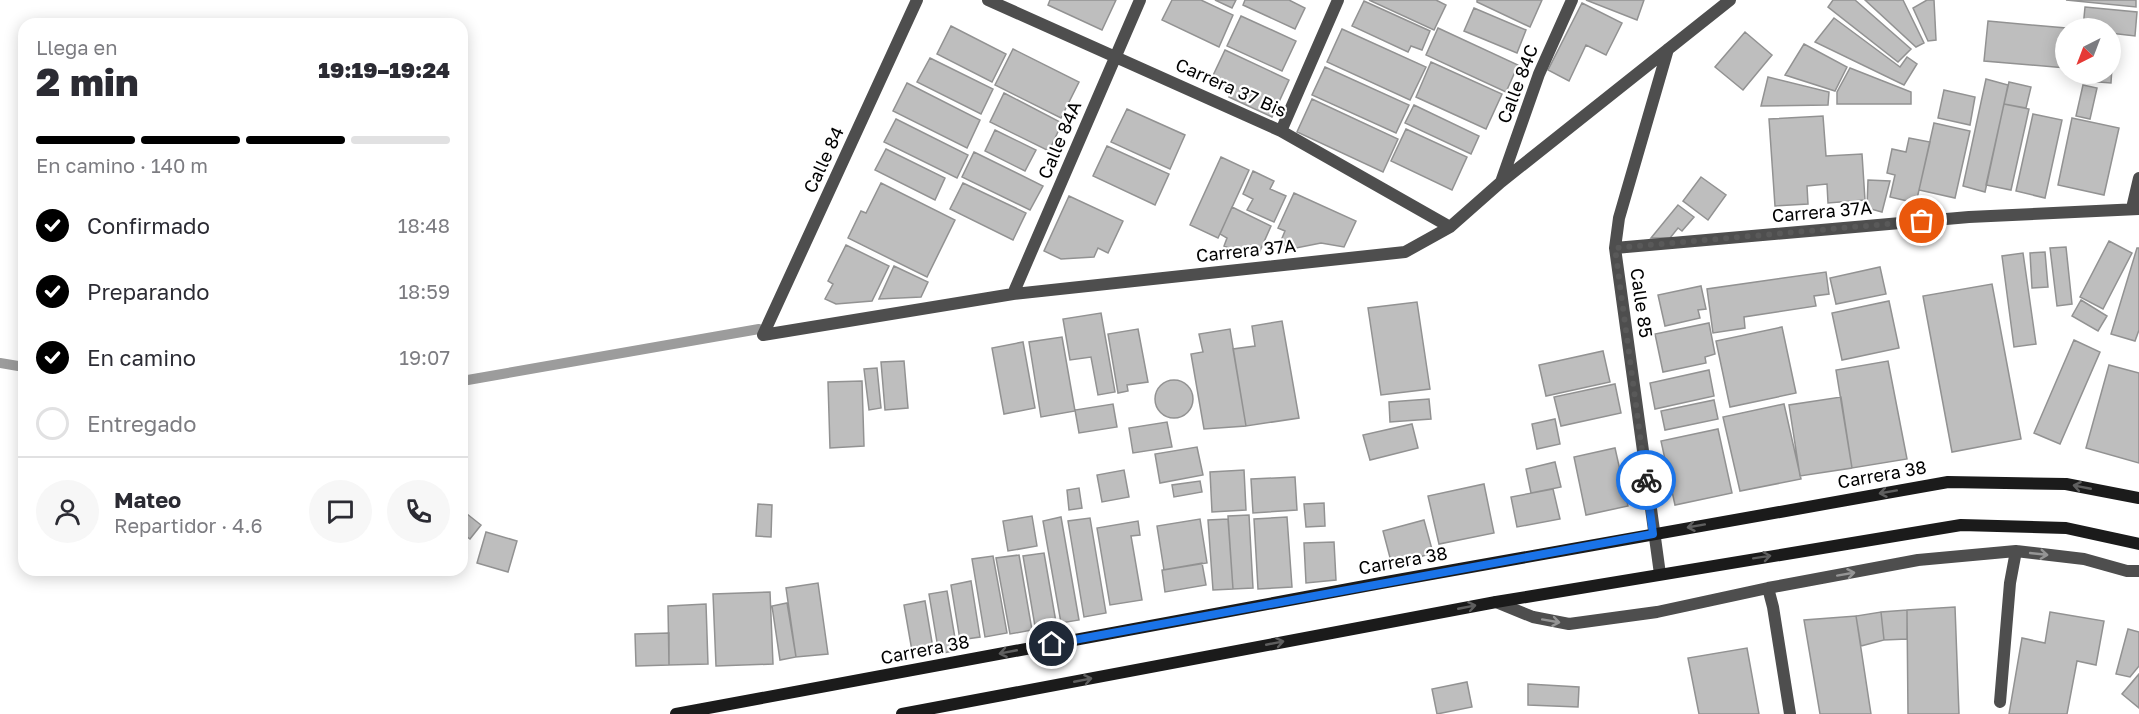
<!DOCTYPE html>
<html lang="es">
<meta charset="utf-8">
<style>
:root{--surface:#fff;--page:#f7f7f7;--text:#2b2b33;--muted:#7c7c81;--line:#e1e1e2;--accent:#000}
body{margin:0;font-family:"Golos Text",sans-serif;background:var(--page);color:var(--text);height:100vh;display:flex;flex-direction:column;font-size:22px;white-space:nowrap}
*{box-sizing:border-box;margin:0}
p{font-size:20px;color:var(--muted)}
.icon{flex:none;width:33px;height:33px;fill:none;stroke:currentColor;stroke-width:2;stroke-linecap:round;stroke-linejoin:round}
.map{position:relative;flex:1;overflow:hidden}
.sheet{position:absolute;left:18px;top:18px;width:450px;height:558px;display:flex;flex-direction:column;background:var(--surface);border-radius:18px;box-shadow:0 3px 15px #0003}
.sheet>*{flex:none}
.needle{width:39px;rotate:222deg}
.buttons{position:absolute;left:2055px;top:18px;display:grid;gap:12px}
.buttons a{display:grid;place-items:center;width:66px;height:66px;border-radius:50%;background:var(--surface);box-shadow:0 3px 15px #0003;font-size:30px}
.pin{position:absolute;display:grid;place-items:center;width:51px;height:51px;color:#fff;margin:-26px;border:3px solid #fff;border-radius:50%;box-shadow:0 2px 6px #0007}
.courier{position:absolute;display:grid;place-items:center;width:60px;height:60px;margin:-30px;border:4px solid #1a73e8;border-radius:50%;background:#fff;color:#222;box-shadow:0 2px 8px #0007}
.overview em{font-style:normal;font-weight:800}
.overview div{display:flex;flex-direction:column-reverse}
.overview{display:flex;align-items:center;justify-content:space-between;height:102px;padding:0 18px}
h1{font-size:39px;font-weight:800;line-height:45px}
.bar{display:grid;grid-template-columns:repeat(4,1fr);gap:9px 6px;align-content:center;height:72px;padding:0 18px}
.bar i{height:8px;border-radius:4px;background:var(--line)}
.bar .on{background:var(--accent)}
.bar p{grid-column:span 4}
.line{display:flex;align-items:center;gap:15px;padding:0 18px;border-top:2px solid var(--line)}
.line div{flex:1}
.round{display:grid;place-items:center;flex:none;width:63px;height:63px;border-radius:32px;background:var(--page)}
ol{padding:0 18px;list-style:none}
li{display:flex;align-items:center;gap:18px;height:66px}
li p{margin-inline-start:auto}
li .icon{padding:6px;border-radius:50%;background:var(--accent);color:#fff;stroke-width:4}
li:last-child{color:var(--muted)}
li i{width:33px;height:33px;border:3px solid var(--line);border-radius:50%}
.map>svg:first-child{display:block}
</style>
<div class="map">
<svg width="2139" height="714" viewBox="0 0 2139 714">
<rect width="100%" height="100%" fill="#fff"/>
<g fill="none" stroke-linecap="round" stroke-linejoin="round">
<path stroke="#9c9c9c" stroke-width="10" d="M 0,363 L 24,367
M 462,381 L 759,329"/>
</g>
<path fill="#bebebe" stroke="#929292" stroke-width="1.5" d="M 1050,0 L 1116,0 L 1102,30 L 1048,5 Z
M 1172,0 L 1201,0 L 1233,15 L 1219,47 L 1162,20 Z
M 1215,0 L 1236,0 L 1232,8 Z
M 1245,0 L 1289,0 L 1305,8 L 1295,29 L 1243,5 Z
M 1369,0 L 1436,0 L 1446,5 L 1434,30 Z
M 1477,0 L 1542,0 L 1530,27 L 1477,2 Z
M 1586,0 L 1644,0 L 1637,20 Z
M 1833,0 L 1855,0 L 1911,49 L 1898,62 L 1828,7 Z
M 1865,0 L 1903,0 L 1924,43 L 1916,47 Z
M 1927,0 L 1934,0 L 1936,40 L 1928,41 L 1913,8 Z
M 2066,0 L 2136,0 L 2136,7 Z
M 1364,1 L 1430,31 L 1422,50 L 1411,46 L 1408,52 L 1352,26 Z
M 1582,3 L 1622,23 L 1606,55 L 1586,45 L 1569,81 L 1548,70 Z
M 2085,7 L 2137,12 L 2135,36 L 2110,33 L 2110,28 L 2083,28 Z
M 1474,8 L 1526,30 L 1517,53 L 1464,31 Z
M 1241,16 L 1296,41 L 1282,71 L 1227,46 Z
M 1834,18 L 1900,67 L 1907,57 L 1917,64 L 1904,85 L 1815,42 Z
M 1988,21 L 2066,28 L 2066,68 L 1984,61 Z
M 951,26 L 1006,54 L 992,82 L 937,54 Z
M 1438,28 L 1518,65 L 1506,92 L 1426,55 Z
M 1342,29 L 1426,67 L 1410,100 L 1327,62 Z
M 1745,32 L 1772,55 L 1743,90 L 1715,67 Z
M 1804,44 L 1847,67 L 1835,91 L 1785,75 Z
M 1013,49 L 1079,82 L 1061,118 L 995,85 Z
M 1225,50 L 1289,80 L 1272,117 L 1229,97 L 1231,92 L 1210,82 Z
M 930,58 L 993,89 L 981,114 L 917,82 Z
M 1431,62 L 1502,94 L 1486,129 L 1416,97 Z
M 1325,67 L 1409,105 L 1396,133 L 1312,95 Z
M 2110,67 L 2112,67 L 2111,83 L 2086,81 L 2087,74 L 2110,74 Z
M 1850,68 L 1911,92 L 1911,104 L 1837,104 L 1837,92 Z
M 1768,77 L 1829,92 L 1828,105 L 1761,106 Z
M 1986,79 L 2008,85 L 1985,192 L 1963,186 Z
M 2009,82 L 2031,87 L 2026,108 L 2004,104 Z
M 907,83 L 980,120 L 967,148 L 893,111 Z
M 2083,85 L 2097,88 L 2090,119 L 2076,116 Z
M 1944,90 L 1975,97 L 1970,125 L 1938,118 Z
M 1004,93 L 1062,123 L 1049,151 L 990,122 Z
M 1312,99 L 1398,139 L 1383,172 L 1297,132 Z
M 2004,104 L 2029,109 L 2011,190 L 1986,185 Z
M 1414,105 L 1479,136 L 1471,154 L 1405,123 Z
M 1127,109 L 1185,135 L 1170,169 L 1111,142 Z
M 2033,114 L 2062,120 L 2045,198 L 2016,191 Z
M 1823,116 L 1826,156 L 1862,154 L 1865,200 L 1828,203 L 1827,184 L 1807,186 L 1808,204 L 1775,206 L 1769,119 Z
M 2072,118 L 2119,128 L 2104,195 L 2058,185 Z
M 896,119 L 968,155 L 957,178 L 884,142 Z
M 1934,123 L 1970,131 L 1955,198 L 1919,190 Z
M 1406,129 L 1467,157 L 1452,190 L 1391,161 Z
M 995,130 L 1036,150 L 1025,171 L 985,151 Z
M 1909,138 L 1930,142 L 1916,203 L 1890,197 L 1895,175 L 1887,173 L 1892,149 L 1906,152 Z
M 1107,146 L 1169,174 L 1155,205 L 1093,176 Z
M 886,149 L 945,178 L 935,200 L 875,170 Z
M 974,152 L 1043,186 L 1030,210 L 962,177 Z
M 1221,157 L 1249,170 L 1218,238 L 1190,225 Z
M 1253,171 L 1274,181 L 1270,189 L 1286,196 L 1274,222 L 1247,210 L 1253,199 L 1243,194 Z
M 1701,177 L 1726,195 L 1708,220 L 1683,201 Z
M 1868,180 L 1890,181 L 1882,212 L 1867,208 Z
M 881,183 L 955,220 L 927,277 L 848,238 L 861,211 L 866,213 Z
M 963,183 L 1026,213 L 1013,240 L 950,209 Z
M 1294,193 L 1356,221 L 1344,247 L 1321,243 L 1291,249 L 1280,243 L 1285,231 L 1278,228 Z
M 1069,196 L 1123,221 L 1108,253 L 1098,248 L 1094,257 L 1061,259 L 1044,251 Z
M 1678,205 L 1694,217 L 1682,231 L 1678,228 L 1670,238 L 1651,238 Z
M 1232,207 L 1271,226 L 1259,253 L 1245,247 L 1233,250 L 1224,246 L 1227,238 L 1220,234 Z
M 2109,241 L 2132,253 L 2103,309 L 2080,297 Z
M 846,245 L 889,266 L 872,301 L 836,304 L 825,299 L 833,284 L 828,281 Z
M 2066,247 L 2072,304 L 2057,306 L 2050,248 Z
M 2137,248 L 2139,248 L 2139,330 L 2135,341 L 2111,334 Z
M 2045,252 L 2048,287 L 2032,288 L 2030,253 Z
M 2023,253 L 2036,344 L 2014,347 L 2002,256 Z
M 894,266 L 928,282 L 921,297 L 879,299 Z
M 1880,267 L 1886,294 L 1836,304 L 1830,278 Z
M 1826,272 L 1829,294 L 1814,296 L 1816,306 L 1744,317 L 1745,328 L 1713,333 L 1707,289 Z
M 1992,284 L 2021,439 L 1952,452 L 1923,296 Z
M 1701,286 L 1706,309 L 1698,310 L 1700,318 L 1665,326 L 1658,295 Z
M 2081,300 L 2107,316 L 2098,331 L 2072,316 Z
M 1889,301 L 1899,348 L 1842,360 L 1832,313 Z
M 1417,302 L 1430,389 L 1381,395 L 1368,308 Z
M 1101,313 L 1115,392 L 1098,395 L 1091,357 L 1070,360 L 1063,319 Z
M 1282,321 L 1299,418 L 1246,426 L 1233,349 L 1255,346 L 1252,326 Z
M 1709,323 L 1715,354 L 1705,357 L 1706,363 L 1663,372 L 1655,334 Z
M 1782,327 L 1796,393 L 1730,407 L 1716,341 Z
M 1138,329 L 1148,382 L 1127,385 L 1128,391 L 1118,393 L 1108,334 Z
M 1230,329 L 1246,426 L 1204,429 L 1191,354 L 1203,352 L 1199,334 Z
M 1062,337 L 1075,411 L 1041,417 L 1029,342 Z
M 2074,340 L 2100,352 L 2060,444 L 2034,433 Z
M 1023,342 L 1035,408 L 1004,414 L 992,348 Z
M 1603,351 L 1610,382 L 1546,396 L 1539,365 Z
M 904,361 L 908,408 L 885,410 L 881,362 Z
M 1888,361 L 1907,459 L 1852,468 L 1836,370 Z
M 2109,365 L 2139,373 L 2139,463 L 2086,448 Z
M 877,368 L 881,408 L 869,410 L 864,369 Z
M 1709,370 L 1714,396 L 1655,409 L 1650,383 Z
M1155 399a19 19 0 1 1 38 0a19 19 0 1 1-38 0Z
M 862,381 L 864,446 L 830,448 L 828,382 Z
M 1615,384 L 1621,413 L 1561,426 L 1554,397 Z
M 1841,397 L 1852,468 L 1800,476 L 1789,405 Z
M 1429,399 L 1431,419 L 1390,422 L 1389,402 Z
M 1714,400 L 1718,419 L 1665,430 L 1661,411 Z
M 1113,404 L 1117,427 L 1079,433 L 1075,410 Z
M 1784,404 L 1801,479 L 1740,491 L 1723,417 Z
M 1555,419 L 1560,444 L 1537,449 L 1532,424 Z
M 1167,422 L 1172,447 L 1133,453 L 1129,428 Z
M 1412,424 L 1418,448 L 1370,460 L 1363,435 Z
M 1718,429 L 1732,493 L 1675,505 L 1661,441 Z
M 1197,447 L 1203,475 L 1160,483 L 1155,454 Z
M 1615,448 L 1628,506 L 1586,515 L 1574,457 Z
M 1555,462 L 1561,487 L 1531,493 L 1526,469 Z
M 1124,470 L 1129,497 L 1102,502 L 1097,475 Z
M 1244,470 L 1246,510 L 1212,512 L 1210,472 Z
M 1295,477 L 1297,510 L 1253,513 L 1251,479 Z
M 1200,481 L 1202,492 L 1174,497 L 1172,485 Z
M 1484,484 L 1494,533 L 1439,544 L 1428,496 Z
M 1079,488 L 1082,508 L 1069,510 L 1067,490 Z
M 1553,489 L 1560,519 L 1517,527 L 1511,497 Z
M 1324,503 L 1325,526 L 1306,527 L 1304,504 Z
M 758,504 L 772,505 L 771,537 L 756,536 Z
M 462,510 L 481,525 L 470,539 L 462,533 Z
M 1249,515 L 1253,588 L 1233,589 L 1228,516 Z
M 1032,516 L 1037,546 L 1008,551 L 1003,521 Z
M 1061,517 L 1079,620 L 1061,623 L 1043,521 Z
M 1287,517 L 1292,587 L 1258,589 L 1254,519 Z
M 1090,518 L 1106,613 L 1084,617 L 1068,521 Z
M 1200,519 L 1207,563 L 1164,570 L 1157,526 Z
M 1228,519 L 1233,589 L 1213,590 L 1208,520 Z
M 1424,520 L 1433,553 L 1392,565 L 1383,531 Z
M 1138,521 L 1140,535 L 1131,536 L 1142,600 L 1110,605 L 1097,528 Z
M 486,532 L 517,541 L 508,572 L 477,563 Z
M 1334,542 L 1336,580 L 1306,583 L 1304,543 Z
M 1044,553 L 1057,628 L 1036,632 L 1023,556 Z
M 1019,555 L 1032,630 L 1010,634 L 996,558 Z
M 993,556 L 1007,633 L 985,637 L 972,559 Z
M 1202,563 L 1206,585 L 1165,592 L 1162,570 Z
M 971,581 L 980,637 L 960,640 L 951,585 Z
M 818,583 L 828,654 L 796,657 L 786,588 Z
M 947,591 L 957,650 L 939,654 L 929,594 Z
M 770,592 L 773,664 L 716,666 L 713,594 Z
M 925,601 L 933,648 L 912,651 L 904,605 Z
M 787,603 L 796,657 L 780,660 L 772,606 Z
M 706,604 L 708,664 L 669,665 L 668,606 Z
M 1955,607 L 1959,714 L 1908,714 L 1907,610 Z
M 1907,610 L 1907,639 L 1884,640 L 1881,612 Z
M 1881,612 L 1884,640 L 1861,646 L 1856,616 Z
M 2050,612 L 2104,621 L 2096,665 L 2077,661 L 2067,714 L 2009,714 L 2022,638 L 2045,643 Z
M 1856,616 L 1871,714 L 1820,714 L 1804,620 Z
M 2128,629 L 2139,632 L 2139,666 L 2130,677 L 2116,674 Z
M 669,633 L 669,665 L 636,666 L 635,634 Z
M 1747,648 L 1759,714 L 1699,714 L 1688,658 Z
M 2139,674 L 2139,708 L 2122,694 Z
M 1467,682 L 1472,707 L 1437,714 L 1432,689 Z
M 1528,684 L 1579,687 L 1578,707 L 1528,705 Z"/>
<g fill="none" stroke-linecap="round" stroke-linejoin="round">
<path stroke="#4e4e4e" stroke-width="12" d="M 1768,588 L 1773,607 L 1790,714
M 1496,602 L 1533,617 L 1569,624 L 1657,612 L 1768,588 L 1918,560 L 2016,551 L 2084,559 L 2127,571 L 2139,571
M 2000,702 L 2010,583 L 2016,551"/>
<path stroke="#4e4e4e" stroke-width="12" d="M 988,0 L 1281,131 L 1450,227
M 1281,131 L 1338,0
M 1501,182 L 1539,74 L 1572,0
M 2132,208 L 2139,178
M 1615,248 L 1969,217 L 2139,209
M 1013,294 L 1140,0
M 763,335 L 1013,294 L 1405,252 L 1450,227 L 1501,182 L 1730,0
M 763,335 L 917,0
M 1660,574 L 1615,248 L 1619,218 L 1668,49"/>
<path stroke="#1b1b1b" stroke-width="12" d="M 676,714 L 1381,583 L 1948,482 L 2066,484 L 2139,498
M 902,714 L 1496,602 L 1961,525 L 2066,528 L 2139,544"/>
</g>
<defs><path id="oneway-shaft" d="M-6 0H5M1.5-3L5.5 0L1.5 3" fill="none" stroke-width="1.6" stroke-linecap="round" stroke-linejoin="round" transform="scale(1.5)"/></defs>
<g stroke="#5f5f5f">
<use href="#oneway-shaft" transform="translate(2082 487) rotate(-169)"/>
<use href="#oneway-shaft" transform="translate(1888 492) rotate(170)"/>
<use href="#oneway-shaft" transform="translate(1696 526) rotate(170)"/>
<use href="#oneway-shaft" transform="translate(1762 557) rotate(-9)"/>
<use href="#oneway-shaft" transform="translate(1467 607) rotate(-11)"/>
<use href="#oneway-shaft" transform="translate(1275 643) rotate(-11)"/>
<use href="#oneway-shaft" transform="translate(1008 652) rotate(169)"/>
<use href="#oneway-shaft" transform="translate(1083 680) rotate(-11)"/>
</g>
<g stroke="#959595">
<use href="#oneway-shaft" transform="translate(2039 554) rotate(6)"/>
<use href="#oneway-shaft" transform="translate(1846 574) rotate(-10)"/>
<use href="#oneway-shaft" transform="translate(1551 621) rotate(10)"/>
</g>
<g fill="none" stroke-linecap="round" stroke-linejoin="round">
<path stroke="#595959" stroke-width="6" stroke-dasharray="0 10.8" d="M 1646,480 L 1615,248 L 1922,221"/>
<path stroke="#1a73e8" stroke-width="8" d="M 1052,644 L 1653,534 L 1646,480"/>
</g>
<g text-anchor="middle" stroke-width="4.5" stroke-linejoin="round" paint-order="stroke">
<g font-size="18" fill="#000" stroke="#fff">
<text transform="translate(1518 84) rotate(-69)" y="6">Calle 84C</text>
<text transform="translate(1231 88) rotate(24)" y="6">Carrera 37 Bis</text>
<text transform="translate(1060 140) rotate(-67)" y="6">Calle 84A</text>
<text transform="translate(824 160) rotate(-65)" y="6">Calle 84</text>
<text transform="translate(1822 212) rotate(-5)" y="6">Carrera 37A</text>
<text transform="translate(1246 251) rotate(-6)" y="6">Carrera 37A</text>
<text transform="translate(1641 303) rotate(82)" y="6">Calle 85</text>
<text transform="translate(1882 475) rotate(-10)" y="6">Carrera 38</text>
<text transform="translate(1403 561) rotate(-10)" y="6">Carrera 38</text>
<text transform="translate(925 650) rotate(-11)" y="6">Carrera 38</text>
</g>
</g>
</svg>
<div class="buttons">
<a><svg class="needle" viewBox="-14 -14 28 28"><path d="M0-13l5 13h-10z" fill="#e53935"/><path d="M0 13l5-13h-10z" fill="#7c7c81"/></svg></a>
</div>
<div class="pin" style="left:1922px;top:221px;background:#ea580c"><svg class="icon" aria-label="bag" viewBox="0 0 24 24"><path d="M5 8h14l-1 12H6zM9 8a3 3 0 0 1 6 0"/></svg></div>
<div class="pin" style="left:1052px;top:644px;background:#1f2937"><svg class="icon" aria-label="home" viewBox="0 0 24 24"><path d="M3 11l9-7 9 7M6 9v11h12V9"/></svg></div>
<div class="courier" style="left:1646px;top:480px"><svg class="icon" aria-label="bike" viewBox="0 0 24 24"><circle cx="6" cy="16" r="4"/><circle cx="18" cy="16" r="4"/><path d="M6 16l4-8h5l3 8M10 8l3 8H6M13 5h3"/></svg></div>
<section class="sheet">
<div class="overview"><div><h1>2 min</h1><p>Llega en</p></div><em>19:19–19:24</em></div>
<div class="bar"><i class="on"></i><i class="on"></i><i class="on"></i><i></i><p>En camino · 140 m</p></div>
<ol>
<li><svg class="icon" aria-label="check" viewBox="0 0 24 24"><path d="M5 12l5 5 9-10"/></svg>Confirmado<p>18:48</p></li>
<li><svg class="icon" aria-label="check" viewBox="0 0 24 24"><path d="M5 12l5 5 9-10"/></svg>Preparando<p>18:59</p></li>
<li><svg class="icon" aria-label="check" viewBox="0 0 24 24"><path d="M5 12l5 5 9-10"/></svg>En camino<p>19:07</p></li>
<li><i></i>Entregado</li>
</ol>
<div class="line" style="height:108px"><a class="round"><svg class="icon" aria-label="person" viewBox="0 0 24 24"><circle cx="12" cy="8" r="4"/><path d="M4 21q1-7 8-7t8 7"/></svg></a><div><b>Mateo</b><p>Repartidor · 4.6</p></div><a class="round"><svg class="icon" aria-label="chat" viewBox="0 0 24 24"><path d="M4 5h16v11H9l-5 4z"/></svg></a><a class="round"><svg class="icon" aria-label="phone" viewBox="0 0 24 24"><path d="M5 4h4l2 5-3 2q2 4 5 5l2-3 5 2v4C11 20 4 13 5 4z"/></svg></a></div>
</section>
</div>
